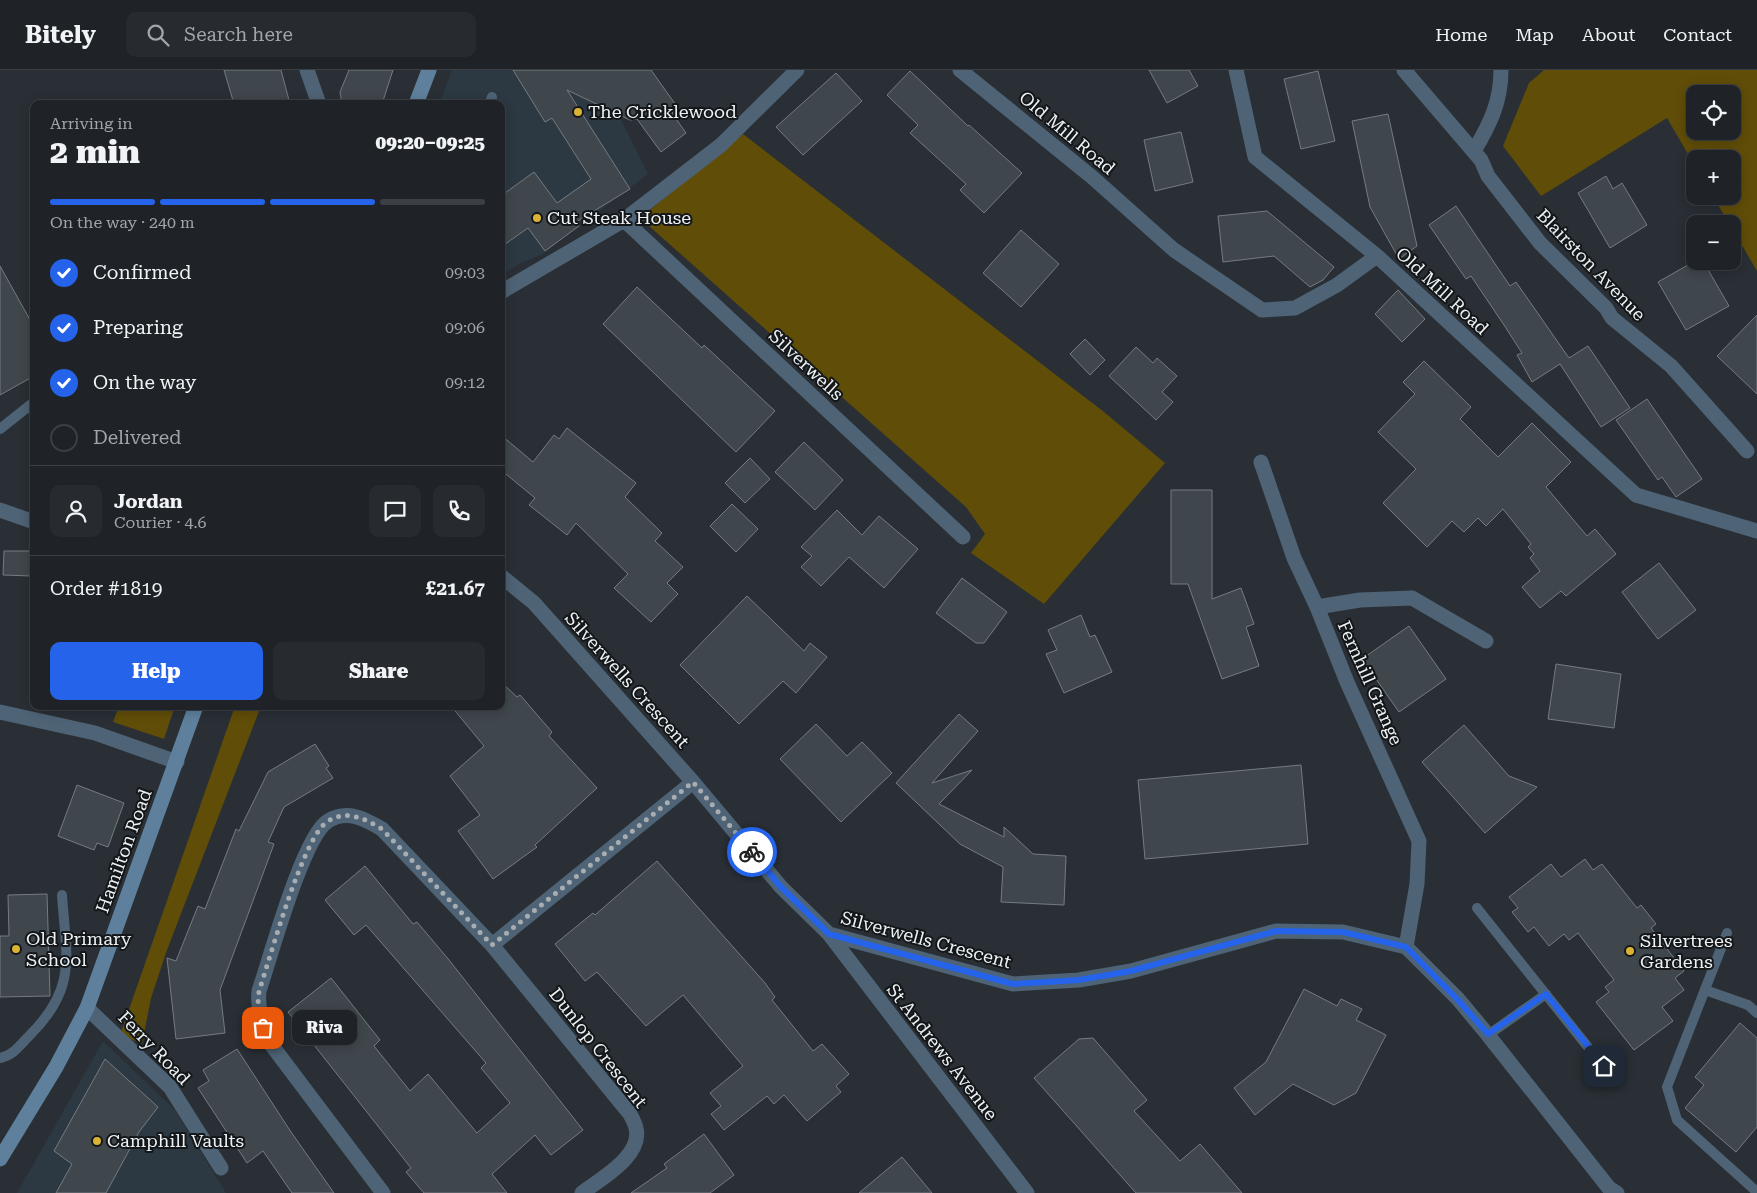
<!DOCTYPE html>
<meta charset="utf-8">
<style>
:root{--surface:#1f2328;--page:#272b30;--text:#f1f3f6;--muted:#a1a4a8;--line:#3c4045;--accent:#2563eb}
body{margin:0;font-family:"Roboto Serif",serif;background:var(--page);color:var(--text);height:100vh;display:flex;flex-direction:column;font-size:19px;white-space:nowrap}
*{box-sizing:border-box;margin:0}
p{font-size:16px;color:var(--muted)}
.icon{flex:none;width:28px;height:28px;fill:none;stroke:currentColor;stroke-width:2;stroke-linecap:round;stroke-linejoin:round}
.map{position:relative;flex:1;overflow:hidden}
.side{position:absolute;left:30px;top:30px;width:475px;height:610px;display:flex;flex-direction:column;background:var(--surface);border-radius:10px;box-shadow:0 2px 12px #0003,0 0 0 1px var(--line)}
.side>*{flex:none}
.buttons{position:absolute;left:1686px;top:15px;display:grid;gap:10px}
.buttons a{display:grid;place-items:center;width:55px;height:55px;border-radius:10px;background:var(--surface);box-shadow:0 2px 12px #0003,0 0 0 1px var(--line);font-size:25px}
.pin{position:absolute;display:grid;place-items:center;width:42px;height:42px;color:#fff;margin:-21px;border-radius:10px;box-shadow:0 2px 8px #0006}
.courier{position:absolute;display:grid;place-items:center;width:50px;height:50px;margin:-25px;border:4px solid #2563eb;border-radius:50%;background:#fff;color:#222;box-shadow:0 1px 6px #0007}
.bubble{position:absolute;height:35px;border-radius:10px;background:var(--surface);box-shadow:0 2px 12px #0003,0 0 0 1px var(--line);font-size:16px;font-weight:800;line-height:35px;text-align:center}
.overview em{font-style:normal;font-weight:800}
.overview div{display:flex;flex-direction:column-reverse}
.overview{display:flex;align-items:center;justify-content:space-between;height:85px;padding:0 20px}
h1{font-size:32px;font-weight:800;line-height:38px}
.bar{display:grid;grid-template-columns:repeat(4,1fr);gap:8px 5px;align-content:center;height:60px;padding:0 20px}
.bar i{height:6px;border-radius:4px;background:var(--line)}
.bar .active{background:var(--accent)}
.bar p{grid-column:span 4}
.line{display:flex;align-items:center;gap:12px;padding:0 20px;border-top:1px solid var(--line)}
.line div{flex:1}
.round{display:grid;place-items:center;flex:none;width:52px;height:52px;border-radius:10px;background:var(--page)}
ol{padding:0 20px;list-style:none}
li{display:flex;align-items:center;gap:15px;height:55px}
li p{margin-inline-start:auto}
li .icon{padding:5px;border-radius:50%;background:var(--accent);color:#fff;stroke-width:4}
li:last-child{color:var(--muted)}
li i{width:28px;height:28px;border:2px solid var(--line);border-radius:50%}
.action{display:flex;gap:10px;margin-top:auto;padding:10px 20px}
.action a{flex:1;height:58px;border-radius:10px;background:var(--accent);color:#fff;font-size:20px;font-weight:800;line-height:58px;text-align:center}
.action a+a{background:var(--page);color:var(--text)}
header{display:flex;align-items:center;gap:30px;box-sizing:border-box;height:70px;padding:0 25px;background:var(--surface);border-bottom:1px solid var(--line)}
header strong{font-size:24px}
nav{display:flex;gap:28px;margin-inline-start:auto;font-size:18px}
.search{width:350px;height:45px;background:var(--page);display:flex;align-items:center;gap:12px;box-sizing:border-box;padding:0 18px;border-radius:10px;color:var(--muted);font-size:19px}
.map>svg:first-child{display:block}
</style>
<header>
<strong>Bitely</strong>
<div class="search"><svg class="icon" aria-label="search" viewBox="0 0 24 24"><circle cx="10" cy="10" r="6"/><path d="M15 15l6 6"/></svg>Search here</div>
<nav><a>Home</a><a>Map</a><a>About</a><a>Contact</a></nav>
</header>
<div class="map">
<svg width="1757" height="1123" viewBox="0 0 1757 1123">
<rect width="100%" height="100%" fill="#292f35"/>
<path fill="#2c3842" d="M 452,0 L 603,0 L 625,36 L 618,44 L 648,104 L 541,185 L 521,193 L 501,205 L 501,34 L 439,34 Z
M 103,971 L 175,1040 L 226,1123 L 17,1123 Z"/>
<path fill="#604d08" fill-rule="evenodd" d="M 1544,0 L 1757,0 L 1757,201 L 1733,160 L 1732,154 L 1729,154 L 1713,126 L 1732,126 L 1732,89 L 1695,89 L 1695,96 L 1667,48 L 1541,126 L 1503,76 L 1529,13 ZM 1695,24 L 1732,24 L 1732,61 L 1695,61 Z
M 743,64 L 1104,342 L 1165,393 L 1044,534 L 971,483 L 985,464 L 966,437 L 640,148 Z
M 119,636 L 175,636 L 164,669 L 113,652 Z
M 235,636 L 261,636 L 167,880 L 151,928 L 142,974 L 120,965 Z"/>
<path fill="#3f464c" stroke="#747c82" d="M 224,0 L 281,0 L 290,34 L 234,34 Z
M 349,0 L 393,0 L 382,34 L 342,34 L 340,22 Z
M 513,0 L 651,0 L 678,38 L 672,43 L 686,63 L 661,82 L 637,49 L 630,50 L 567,20 L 630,119 L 576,152 L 579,156 L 545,181 L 528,158 L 501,177 L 501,126 L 534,102 L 557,133 L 591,109 L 552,48 L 545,52 Z
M 1149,0 L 1189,0 L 1198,16 L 1167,33 Z
M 910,1 L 968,56 L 969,55 L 1022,103 L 984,143 L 960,120 L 966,114 L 910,63 L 918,55 L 887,25 Z
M 1318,1 L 1335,71 L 1301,79 L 1284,9 Z
M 836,3 L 862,31 L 803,85 L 776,57 Z
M 1388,44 L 1417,176 L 1399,189 L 1370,137 L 1352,51 Z
M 1181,62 L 1193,112 L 1155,121 L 1144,70 Z
M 1606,106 L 1613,119 L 1622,113 L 1647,155 L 1610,178 L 1578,123 Z
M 1456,136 L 1510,216 L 1516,212 L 1569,288 L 1588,276 L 1630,338 L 1601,357 L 1560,294 L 1532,312 L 1517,285 L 1522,283 L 1504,255 L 1471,206 L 1466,209 L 1429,155 Z
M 1267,141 L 1334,197 L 1323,210 L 1310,217 L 1274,186 L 1223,192 L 1218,146 Z
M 1021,160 L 1059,194 L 1021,237 L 983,203 Z
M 1695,191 L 1703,191 L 1729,236 L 1686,260 L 1658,212 Z
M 0,196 L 34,257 L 34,306 L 0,325 Z
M 637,217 L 702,278 L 704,275 L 775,341 L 736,382 L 603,254 Z
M 1398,220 L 1425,249 L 1402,272 L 1375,244 Z
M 1757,245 L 1757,324 L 1717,286 Z
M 1085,269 L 1105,290 L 1090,305 L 1070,284 Z
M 1136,277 L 1153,293 L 1157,288 L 1177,306 L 1162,322 L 1173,332 L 1156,350 L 1109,306 Z
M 1424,291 L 1471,337 L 1460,349 L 1498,387 L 1532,353 L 1571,392 L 1546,417 L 1587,466 L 1595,459 L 1616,484 L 1566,526 L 1561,521 L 1540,538 L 1522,517 L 1540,501 L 1530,488 L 1534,484 L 1528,477 L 1531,474 L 1503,439 L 1486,456 L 1478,448 L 1464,462 L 1452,451 L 1427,477 L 1383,433 L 1416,399 L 1378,362 L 1415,324 L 1403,312 Z
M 1647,329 L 1702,409 L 1676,427 L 1662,407 L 1658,410 L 1616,350 Z
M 567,358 L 636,413 L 625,427 L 662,463 L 655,471 L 683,497 L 667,513 L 678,524 L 651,552 L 614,518 L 628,504 L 576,453 L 567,465 L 529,435 L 535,428 L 501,400 L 501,365 L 533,392 L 554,365 L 559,369 Z
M 804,372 L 843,410 L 815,440 L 775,402 Z
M 750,388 L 770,409 L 745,433 L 725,413 Z
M 1171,420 L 1212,420 L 1212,529 L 1241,518 L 1254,554 L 1246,557 L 1259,596 L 1222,609 L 1188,514 L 1171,514 Z
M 732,434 L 758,459 L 736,482 L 710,456 Z
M 837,440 L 862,465 L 879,446 L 918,479 L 884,518 L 849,487 L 821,516 L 801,497 L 812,486 L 801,477 Z
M 4,481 L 32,481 L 31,506 L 3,505 Z
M 1659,493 L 1696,540 L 1658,569 L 1622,522 Z
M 962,508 L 1007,542 L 984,573 L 976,573 L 936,543 Z
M 747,526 L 804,581 L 810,573 L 827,587 L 796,623 L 783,611 L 739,654 L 680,595 Z
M 1081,545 L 1090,567 L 1095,565 L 1112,602 L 1064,623 L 1046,584 L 1057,580 L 1048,560 Z
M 1409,556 L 1446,609 L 1399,642 L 1362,589 Z
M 1556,594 L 1621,604 L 1614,658 L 1548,649 Z
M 501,612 L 517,627 L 520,625 L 552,662 L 549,666 L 597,718 L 535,775 L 537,777 L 493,809 L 458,761 L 480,745 L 450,706 L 484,676 L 451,636 L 501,636 Z
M 959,644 L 978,661 L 932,713 L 972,700 L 939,734 L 1004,767 L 1004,757 L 1033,784 L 1066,786 L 1064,835 L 1001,832 L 1003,797 L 960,774 L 896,713 Z
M 816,654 L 847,686 L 862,672 L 892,703 L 841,752 L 780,689 Z
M 1464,655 L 1509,706 L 1537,717 L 1485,763 L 1422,692 Z
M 315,674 L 329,696 L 326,698 L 333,708 L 284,737 L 268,772 L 274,774 L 220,920 L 225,963 L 176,969 L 167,888 L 176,891 L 198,836 L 205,839 L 236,759 L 239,761 L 268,702 Z
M 1301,695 L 1308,774 L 1145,789 L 1138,710 Z
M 77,715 L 124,733 L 108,777 L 97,773 L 94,780 L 58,766 Z
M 1585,789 L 1593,800 L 1602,794 L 1637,838 L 1641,835 L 1656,854 L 1651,858 L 1684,901 L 1675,908 L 1684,920 L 1662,937 L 1673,951 L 1634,980 L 1596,932 L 1609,922 L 1605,917 L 1614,910 L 1578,863 L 1569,870 L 1564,864 L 1549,876 L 1534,857 L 1528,862 L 1512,842 L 1518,838 L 1509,827 L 1551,794 L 1561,807 Z
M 657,791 L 765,913 L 775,927 L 772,930 L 813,981 L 822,974 L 849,1004 L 836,1016 L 841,1022 L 807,1051 L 784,1025 L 774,1034 L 767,1026 L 724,1060 L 711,1044 L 721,1036 L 710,1023 L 743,996 L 683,925 L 646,956 L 597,902 L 585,911 L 555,874 L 593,843 L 595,845 Z
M 365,796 L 413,854 L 417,852 L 449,890 L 583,1060 L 551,1085 L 535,1065 L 492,1104 L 507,1123 L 424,1123 L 406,1102 L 411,1098 L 288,942 L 331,908 L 380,970 L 374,976 L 410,1021 L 428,1004 L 477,1063 L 510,1033 L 481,998 L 486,993 L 366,855 L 354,865 L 325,830 Z
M 47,824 L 50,926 L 0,927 L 0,866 L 9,866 L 8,825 Z
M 1304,919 L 1337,936 L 1341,929 L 1362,939 L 1356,950 L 1386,965 L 1356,1023 L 1334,1035 L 1293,1014 L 1255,1045 L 1234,1018 L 1266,992 Z
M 1740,953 L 1757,968 L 1757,1057 L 1736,1082 L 1685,1038 L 1704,1015 L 1695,1007 Z
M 1093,968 L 1147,1030 L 1134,1041 L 1180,1091 L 1200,1074 L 1242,1123 L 1136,1123 L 1034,1008 L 1079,969 Z
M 237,979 L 291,1062 L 334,1123 L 292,1123 L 263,1081 L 247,1093 L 198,1018 L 209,1011 L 203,1000 Z
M 105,989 L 158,1037 L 139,1062 L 106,1123 L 56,1123 L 72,1094 L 54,1081 Z
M 704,1064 L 734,1105 L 710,1123 L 631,1123 L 667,1098 L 664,1094 Z
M 902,1087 L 932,1123 L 859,1123 Z"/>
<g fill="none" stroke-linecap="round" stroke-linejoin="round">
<path stroke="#4e6375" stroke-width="10" d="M 489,34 L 492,27
M 0,359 L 34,332
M 1477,838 L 1615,1011
M 1727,863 L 1667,1017 L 1677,1050 L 1757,1122
M 1705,920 L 1748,935 L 1757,943
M 1488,965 L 1546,924
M 0,988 C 14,985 20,975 30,965 C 78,917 66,886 62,825"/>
<path stroke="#4e6375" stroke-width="15" d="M 307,0 L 319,34
M 960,0 L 1092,107 L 1174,180 L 1262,240 L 1295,238 L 1337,215 L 1377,186 L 1636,425 L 1757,461
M 1236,0 L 1255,87 L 1377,186
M 1404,0 L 1481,90 L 1488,106 L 1540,173 L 1606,238 L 1612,248 L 1671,296 L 1747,381
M 1474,81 C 1490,54 1501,32 1501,0
M 624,150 L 963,467
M 501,222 L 624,150 L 721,75 L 797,0
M 1261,392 L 1294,488 L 1317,537
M 0,440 L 34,452
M 501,506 L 534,533 L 693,712 L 781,817 L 829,864 L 1013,914 L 1079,910 L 1131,901 L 1276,861 L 1343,862 L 1406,877 L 1458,929 L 1488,965 L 1609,1118 L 1617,1123
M 0,642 L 95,663 L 177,692
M 829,864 L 1027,1123
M 492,875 L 693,712
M 1406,877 L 1417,814 L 1419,771 L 1347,612 L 1317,537 L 1360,530 L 1412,528 L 1486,571
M 87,938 L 170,1017 L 221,1098
M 383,1123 L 270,973 C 262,956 257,940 259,921 C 270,889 303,766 328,751 C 347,739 365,749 382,759 L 492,875 L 630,1044 C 632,1048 635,1053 636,1058 C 643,1086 600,1109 582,1123"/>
<path stroke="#5e809c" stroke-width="15" d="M 416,34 L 429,0
M 0,1089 L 56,997 L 87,938 L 196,636"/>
</g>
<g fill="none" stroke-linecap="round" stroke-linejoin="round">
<path stroke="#a8adb1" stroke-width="5" stroke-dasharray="0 9" d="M 263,958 L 258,934 L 259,921 C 270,889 303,766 328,751 C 347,739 365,749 382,759 L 492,875 L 693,712 L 752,782"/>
<path stroke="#2563eb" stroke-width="6" d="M 752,782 L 780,816 L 829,864 L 1013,914 L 1079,910 L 1131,901 L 1276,861 L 1343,862 L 1406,877 L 1458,930 L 1488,964 L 1546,924 L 1604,996"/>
</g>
<g fill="#dab334" stroke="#141719" stroke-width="2">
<circle cx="578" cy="42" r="5"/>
<circle cx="537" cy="148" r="5"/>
<circle cx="16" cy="879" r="5"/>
<circle cx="1630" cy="881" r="5"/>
<circle cx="97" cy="1071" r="5"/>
</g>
<g text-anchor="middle" stroke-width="4" stroke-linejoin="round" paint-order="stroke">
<g font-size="18" fill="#edf1f4" stroke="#141719" text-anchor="start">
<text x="588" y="48">The Cricklewood</text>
<text x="547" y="154">Cut Steak House</text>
<text x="26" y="875">Old Primary<tspan x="26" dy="21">School</tspan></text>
<text x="1640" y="877">Silvertrees<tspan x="1640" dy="21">Gardens</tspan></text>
<text x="107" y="1077">Camphill Vaults</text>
</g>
<g font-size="18" fill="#edf1f4" stroke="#141719">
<text transform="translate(1067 63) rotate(40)" y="6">Old Mill Road</text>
<text transform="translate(1591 195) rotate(46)" y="6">Blairston Avenue</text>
<text transform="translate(1442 221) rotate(43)" y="6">Old Mill Road</text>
<text transform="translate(806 295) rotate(43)" y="6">Silverwells</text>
<text transform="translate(627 610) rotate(48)" y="6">Silverwells Crescent</text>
<text transform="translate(1370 613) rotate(66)" y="6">Fernhill Grange</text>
<text transform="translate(124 781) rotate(-70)" y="6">Hamilton Road</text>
<text transform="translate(926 870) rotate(15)" y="6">Silverwells Crescent</text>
<text transform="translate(154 978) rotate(46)" y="6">Ferry Road</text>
<text transform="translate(598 978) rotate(52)" y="6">Dunlop Crescent</text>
<text transform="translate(942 982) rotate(52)" y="6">St Andrews Avenue</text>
</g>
</g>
</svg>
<div class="buttons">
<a><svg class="icon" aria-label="locate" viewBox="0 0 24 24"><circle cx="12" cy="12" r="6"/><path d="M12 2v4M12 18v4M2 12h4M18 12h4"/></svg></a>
<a>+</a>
<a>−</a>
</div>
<div class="pin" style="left:263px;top:958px;background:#ea580c"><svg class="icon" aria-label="bag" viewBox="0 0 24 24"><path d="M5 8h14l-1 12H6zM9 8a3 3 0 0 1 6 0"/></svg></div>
<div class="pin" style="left:1604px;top:996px;background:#1f2937"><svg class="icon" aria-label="home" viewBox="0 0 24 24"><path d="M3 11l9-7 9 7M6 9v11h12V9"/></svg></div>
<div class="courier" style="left:752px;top:782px"><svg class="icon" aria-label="bike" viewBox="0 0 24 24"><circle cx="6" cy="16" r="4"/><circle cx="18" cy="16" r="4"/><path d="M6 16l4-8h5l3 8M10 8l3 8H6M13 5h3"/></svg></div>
<div class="bubble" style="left:292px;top:940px;width:65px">Riva</div>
<section class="side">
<div class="overview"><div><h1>2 min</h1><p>Arriving in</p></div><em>09:20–09:25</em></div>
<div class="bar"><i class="active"></i><i class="active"></i><i class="active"></i><i></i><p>On the way · 240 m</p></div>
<ol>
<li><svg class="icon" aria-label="check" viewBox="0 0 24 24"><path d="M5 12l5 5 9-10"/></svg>Confirmed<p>09:03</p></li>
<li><svg class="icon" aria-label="check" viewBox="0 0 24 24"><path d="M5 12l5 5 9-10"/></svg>Preparing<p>09:06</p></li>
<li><svg class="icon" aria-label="check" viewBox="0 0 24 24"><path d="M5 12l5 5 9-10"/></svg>On the way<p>09:12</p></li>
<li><i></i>Delivered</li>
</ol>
<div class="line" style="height:90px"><a class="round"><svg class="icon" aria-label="person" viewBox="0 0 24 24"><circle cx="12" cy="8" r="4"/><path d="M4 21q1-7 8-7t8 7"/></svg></a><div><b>Jordan</b><p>Courier · 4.6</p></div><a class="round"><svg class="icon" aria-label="chat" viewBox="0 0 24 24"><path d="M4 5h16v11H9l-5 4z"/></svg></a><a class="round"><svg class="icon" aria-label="phone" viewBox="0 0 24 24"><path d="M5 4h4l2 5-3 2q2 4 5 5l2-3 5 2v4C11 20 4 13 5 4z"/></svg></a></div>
<div class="line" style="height:65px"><div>Order #1819</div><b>£21.67</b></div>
<div class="action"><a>Help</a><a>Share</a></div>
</section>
</div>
